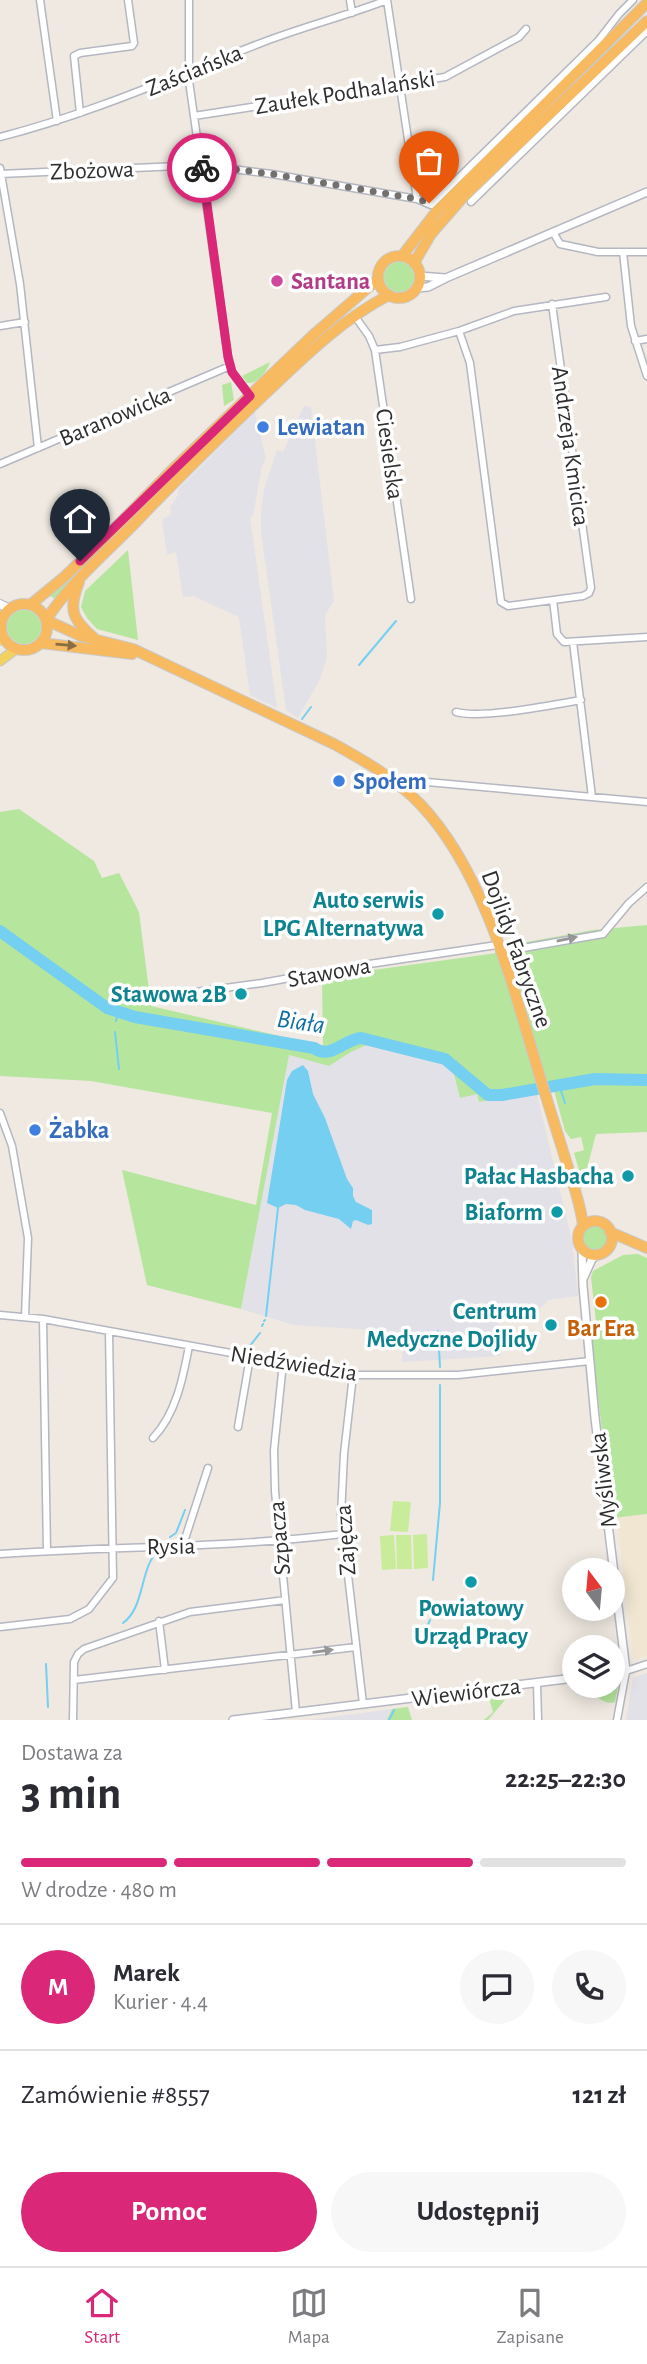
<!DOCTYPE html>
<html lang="pl">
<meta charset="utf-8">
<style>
:root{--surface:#fff;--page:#f7f7f7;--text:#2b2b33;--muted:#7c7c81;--line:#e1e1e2;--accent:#db2777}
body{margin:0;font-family:"Alegreya Sans",sans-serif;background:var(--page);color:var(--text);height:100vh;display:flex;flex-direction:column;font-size:26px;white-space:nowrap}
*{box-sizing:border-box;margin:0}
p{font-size:23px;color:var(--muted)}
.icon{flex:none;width:38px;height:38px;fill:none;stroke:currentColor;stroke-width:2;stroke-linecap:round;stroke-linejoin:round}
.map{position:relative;height:1720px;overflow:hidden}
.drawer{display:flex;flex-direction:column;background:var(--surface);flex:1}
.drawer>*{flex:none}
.needle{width:46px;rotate:344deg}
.controls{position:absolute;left:562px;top:1558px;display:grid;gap:14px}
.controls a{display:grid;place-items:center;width:63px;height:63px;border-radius:50%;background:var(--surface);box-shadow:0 4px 18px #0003;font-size:35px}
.pin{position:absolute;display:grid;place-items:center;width:60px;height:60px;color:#fff;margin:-72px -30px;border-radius:50% 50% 50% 0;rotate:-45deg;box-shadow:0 0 7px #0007}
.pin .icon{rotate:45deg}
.courier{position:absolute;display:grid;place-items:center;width:70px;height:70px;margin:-35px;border:5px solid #db2777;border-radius:50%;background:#fff;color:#222;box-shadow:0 2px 9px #0007}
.overview em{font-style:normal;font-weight:700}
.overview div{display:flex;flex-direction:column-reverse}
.overview{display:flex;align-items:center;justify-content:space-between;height:119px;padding:0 21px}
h1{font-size:46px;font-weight:700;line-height:52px}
.bar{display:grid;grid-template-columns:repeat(4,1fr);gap:10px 7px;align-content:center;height:84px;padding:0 21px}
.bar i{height:9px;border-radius:5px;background:var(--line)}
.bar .selected{background:var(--accent)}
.bar p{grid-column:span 4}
.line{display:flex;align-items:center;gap:18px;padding:0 21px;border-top:2px solid var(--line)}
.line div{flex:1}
.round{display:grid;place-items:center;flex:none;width:74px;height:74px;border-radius:37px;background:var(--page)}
.cta{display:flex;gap:14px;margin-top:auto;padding:14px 21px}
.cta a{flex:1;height:80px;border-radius:42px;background:var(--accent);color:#fff;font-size:28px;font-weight:700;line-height:80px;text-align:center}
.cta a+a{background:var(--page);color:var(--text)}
.tab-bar{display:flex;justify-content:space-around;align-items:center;height:98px;border-top:2px solid var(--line);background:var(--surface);font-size:19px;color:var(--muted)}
.tab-bar a{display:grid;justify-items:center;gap:4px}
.tab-bar .selected{color:var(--accent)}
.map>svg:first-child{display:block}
</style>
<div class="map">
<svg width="647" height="1720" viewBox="0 0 647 1720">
<rect width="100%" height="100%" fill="#efe9e1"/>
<path fill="#e3e1e8" d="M 304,406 L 311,407 L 334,601 L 325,615 L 327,658 L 319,681 L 298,718 L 286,710 L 261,533 L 261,513 L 264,489 L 277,450 L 283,452 Z
M 255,412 L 266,459 L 262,466 L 253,516 L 250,517 L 277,708 L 250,695 L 239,617 L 193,596 L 183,597 L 176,552 L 167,555 L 162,519 L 171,515 L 170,507 L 178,495 L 178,489 Z
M 373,1042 L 444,1060 L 477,1094 L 479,1102 L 536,1090 L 572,1241 L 578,1296 L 548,1300 L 539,1310 L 498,1314 L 501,1356 L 402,1362 L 403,1332 L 294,1325 L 241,1309 L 288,1055 L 329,1066 L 351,1052 Z
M 647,1673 L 647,1720 L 626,1720 L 633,1678 Z
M 392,1709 L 387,1720 L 309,1720 Z"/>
<path fill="#f0e6d1" d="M 647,1514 L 647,1656 L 637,1659 L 633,1657 L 617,1517 Z"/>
<path fill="#b6e59e" d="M384 277a15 15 0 1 1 30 0a15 15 0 1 1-30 0Z
M 270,362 C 267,372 257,384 247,383 L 242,376 Z
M 231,382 L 234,400 L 224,406 L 222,385 Z
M 200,449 L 55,599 L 49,595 Z
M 128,550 L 138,640 L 97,629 L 87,618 L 81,607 L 85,591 Z
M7 627a17 17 0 1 1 34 0a17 17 0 1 1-34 0Z
M 19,809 L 94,861 L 102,878 L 119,873 L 139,912 L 151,1006 L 323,1046 L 322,977 L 497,953 L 505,946 L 593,930 L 647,925 L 647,1132 L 596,1134 L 583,1184 L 574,1153 L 584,1150 L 581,1137 L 571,1139 L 565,1131 L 553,1087 L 479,1102 L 477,1094 L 460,1098 L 453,1070 L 444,1060 L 373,1042 L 351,1052 L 329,1066 L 289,1055 L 241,1309 L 147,1285 L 122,1170 L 256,1205 L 272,1113 L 91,1081 L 0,1076 L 0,812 Z
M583 1238a12 12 0 1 1 24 0a12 12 0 1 1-24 0Z
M 638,1254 L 647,1258 L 647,1514 L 612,1518 L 591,1336 L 597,1331 L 591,1277 L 593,1271 L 623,1255 Z
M 613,1680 L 618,1686 L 615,1702 C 604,1706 596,1695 587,1688 L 587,1685 L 612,1685 Z
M 496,1693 L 498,1700 L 505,1700 L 488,1720 L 484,1720 L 493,1712 L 488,1695 Z
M 408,1707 L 412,1720 L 387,1720 L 392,1709 Z"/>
<path fill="#c9ec9a" d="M 393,1501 L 411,1502 L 408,1532 L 390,1531 Z
M 427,1534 L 428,1568 L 414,1569 L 413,1535 Z
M 394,1535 L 396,1569 L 382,1570 L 380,1536 Z
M 396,1535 L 411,1535 L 412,1569 L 397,1569 Z"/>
<path fill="#75cff0" d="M 303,1065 L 308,1071 L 313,1094 L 325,1118 L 347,1179 L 353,1188 L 353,1196 L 356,1202 L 372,1210 L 372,1224 L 368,1225 L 356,1220 L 353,1221 L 351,1229 L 339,1219 L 305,1210 L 296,1205 L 286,1204 L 278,1208 L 267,1203 L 287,1080 L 292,1071 Z"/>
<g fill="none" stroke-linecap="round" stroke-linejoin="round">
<path stroke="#75cff0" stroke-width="2" d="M 359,665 L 396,621
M 302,719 L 311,707
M 116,1021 L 118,1013
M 115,1032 L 119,1069
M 559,1085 L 565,1103
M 266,1316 L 278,1208
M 264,1321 L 265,1320
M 262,1326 L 263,1324
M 438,1331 L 440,1367
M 249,1347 L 260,1333
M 170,1537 L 176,1533 L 185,1510
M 433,1580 L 440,1503 L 440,1385
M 123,1623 C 144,1608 140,1573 155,1554
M 423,1636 L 430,1620
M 46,1664 L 48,1707
M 389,1720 L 394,1710"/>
<path stroke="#75cff0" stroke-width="12" d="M 0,931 L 107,1008 L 135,1017 L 314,1048 C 331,1060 343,1040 361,1038 L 445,1059 L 488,1095 L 502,1095 L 595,1079 L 647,1080"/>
<defs>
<path id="minor" d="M 40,0 L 57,121
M 189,0 L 189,81 L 228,357 L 232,372 L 250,396
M 350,0 L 352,13
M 80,113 L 74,56 L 80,53 L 132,46 L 134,43 L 128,0
M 194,116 L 445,77 L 519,37 L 526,29
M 0,137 C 90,114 175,76 261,43 C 302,27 346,16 387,0 L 417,199
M 0,168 L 20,284 L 38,448
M 0,174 L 201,165 L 272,174 L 417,199 L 431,205 L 598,41 L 619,14 L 633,0
M 471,202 L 647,31
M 553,232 L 560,244 L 598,252 L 647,252
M 623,252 L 631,326 L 647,376
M 354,315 L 369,336 L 375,350 L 411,599
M 0,326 L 25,322
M 459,331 L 470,363 L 501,602 L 508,606 L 583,596 L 589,593 L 591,588 L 552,304
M 635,341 L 647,339
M 375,350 L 400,347 L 459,331 L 514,311 L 606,297
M 0,464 L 230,366
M 553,600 L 557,634 L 564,642 L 647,637
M 573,642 L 592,797
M 456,712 C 481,719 553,705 581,700
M 408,792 L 419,783 L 427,782 L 647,802
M 500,952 L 603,934 L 629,903 L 647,887
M 159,997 L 262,983 L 356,966 L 497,945
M 0,1113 L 12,1146 L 28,1238 L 25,1317
M 0,1315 L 43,1319 L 353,1375 L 458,1375 L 590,1361
M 43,1319 L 47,1551
M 283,1363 L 274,1450 L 275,1491 L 296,1712
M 353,1375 L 344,1454 L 341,1515 L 363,1704
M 238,1427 L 250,1357
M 153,1438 C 176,1414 183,1378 189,1346
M 183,1545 L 208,1468
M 0,1554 C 114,1546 228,1548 342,1534
M 159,1621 L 165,1670
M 0,1627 L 70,1619 L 89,1609 L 113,1578 L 109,1332
M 74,1680 L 356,1647
M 537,1683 L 538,1720
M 73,1720 L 74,1662 L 78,1654 L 84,1649 L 190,1612 L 285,1600
M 617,1720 L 626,1671 L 647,1664"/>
<path id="tertiary" d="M 419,276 L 445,278
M 416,288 L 428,287 L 446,278 L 647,192
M 582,1251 L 583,1286 L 595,1418 L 626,1671 L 612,1673
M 584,1277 L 592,1259 L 596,1256
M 233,1720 L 574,1678"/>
<path id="secondary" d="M 0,604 L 10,609
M 0,620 L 1,621"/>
<path id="primary" d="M 0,640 L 3,636
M 0,661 L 16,649"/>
<path id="trunk" d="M 402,256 L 436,212 L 647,3
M378 277a21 21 0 1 1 42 0a21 21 0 1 1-42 0Z
M 414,263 L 431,234 L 465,195 L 647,21
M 79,582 C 68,610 72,619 94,638
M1 627a23 23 0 1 1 46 0a23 23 0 1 1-46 0Z
M 30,605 L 63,578 L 114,529 L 175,467 L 312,336 L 378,279
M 46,620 L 81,636 L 133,649 L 334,744 C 365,761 396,779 421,805 C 488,876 515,996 543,1087 C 551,1113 559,1138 567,1164 C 573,1184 581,1205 583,1226
M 46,620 C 70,583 105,554 136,522 C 178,478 221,436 265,394 C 304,357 341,320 389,295
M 41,643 L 132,654
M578 1238a17 17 0 1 1 34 0a17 17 0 1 1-34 0Z
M 610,1232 L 647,1248"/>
</defs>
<use href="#minor" stroke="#b4b7c1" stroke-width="9"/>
<use href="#tertiary" stroke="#b4b7c1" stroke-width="10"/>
<use href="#secondary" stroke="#b4b7c1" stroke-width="10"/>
<use href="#primary" stroke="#c9c9c9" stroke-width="11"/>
<use href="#trunk" stroke="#c9c9c9" stroke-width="12"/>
<use href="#minor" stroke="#fff" stroke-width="6"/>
<use href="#tertiary" stroke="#fff" stroke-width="7"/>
<use href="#secondary" stroke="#fff" stroke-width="8"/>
<use href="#primary" stroke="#f2d163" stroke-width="9"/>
<use href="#trunk" stroke="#f8ba60" stroke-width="10"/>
</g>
<defs><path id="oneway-solid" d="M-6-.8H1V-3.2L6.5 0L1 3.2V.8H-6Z" transform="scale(1.75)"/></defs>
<use fill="#896d44" href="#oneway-solid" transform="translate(66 645) rotate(5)"/>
<g fill="#969696">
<use href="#oneway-solid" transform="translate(567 939) rotate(-11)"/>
<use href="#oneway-solid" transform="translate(323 1651) rotate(-8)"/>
</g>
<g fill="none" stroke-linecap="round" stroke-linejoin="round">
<path stroke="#726f6d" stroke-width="7" stroke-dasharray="0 12.6" d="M 202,168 L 201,166 L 209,166 L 272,174 L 417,199 L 429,203"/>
<path stroke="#db2777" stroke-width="9" d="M 80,561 L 250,396 L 232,372 L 228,357 L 202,168"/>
</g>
<circle fill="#d1479c" stroke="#fff" stroke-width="2.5" cx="277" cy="281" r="7"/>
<g fill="#3f7fe0" stroke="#fff" stroke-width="2.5">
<circle cx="263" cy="427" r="7"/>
<circle cx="339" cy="781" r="7"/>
<circle cx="35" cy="1130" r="7"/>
</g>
<g fill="#0f9aa8" stroke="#fff" stroke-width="2.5">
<circle cx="438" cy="914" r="7"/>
<circle cx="241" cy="994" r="7"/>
<circle cx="628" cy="1176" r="7"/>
<circle cx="557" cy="1212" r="7"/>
<circle cx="551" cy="1325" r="7"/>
<circle cx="471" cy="1582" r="7"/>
</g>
<circle fill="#e8710a" stroke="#fff" stroke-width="2.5" cx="601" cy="1302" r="7"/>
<g text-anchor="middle" stroke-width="7" stroke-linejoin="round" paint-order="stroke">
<g font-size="24" fill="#2e2e2e" stroke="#fff">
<text transform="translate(194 70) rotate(-22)" y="8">Zaściańska</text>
<text transform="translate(345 92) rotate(-9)" y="8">Zaułek Podhalański</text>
<text transform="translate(92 170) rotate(-2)" y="8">Zbożowa</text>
<text transform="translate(115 416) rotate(-23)" y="8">Baranowicka</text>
<text transform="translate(571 446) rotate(82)" y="8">Andrzeja Kmicica</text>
<text transform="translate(390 454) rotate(82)" y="8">Ciesielska</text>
<text transform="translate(517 949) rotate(70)" y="8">Dojlidy Fabryczne</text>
<text transform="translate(329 972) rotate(-10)" y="8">Stawowa</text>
<text transform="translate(294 1363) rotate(9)" y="8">Niedźwiedzia</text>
<text transform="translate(603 1480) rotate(-97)" y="8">Myśliwska</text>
<text transform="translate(279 1538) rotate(-95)" y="8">Szpacza</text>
<text transform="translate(345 1540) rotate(-94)" y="8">Zajęcza</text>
<text transform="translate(171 1546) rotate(-1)" y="8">Rysia</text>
<text transform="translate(466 1692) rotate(-7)" y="8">Wiewiórcza</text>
</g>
<g font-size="24" font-weight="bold" fill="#b23c85" stroke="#fff" text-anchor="start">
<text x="291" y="289">Santana</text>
</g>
<g font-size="24" font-weight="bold" fill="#366cbe" stroke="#fff" text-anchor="start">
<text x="277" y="435">Lewiatan</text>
<text x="353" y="789">Społem</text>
<text x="49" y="1138">Żabka</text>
</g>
<g font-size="24" font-weight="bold" fill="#0d838f" stroke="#fff" text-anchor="end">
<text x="424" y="908">Auto serwis<tspan x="424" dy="28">LPG Alternatywa</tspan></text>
<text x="227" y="1002">Stawowa 2B</text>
<text x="614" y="1184">Pałac Hasbacha</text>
<text x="543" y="1220">Biaform</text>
<text x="537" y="1319">Centrum<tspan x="537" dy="28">Medyczne Dojlidy</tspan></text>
<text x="471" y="1616" text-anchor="middle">Powiatowy<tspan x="471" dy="28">Urząd Pracy</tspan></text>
</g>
<g font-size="24" font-weight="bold" fill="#c56008" stroke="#fff">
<text x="601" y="1336">Bar Era</text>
</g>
<g font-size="26" font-style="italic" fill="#0d6fa3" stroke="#fff">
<text transform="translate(301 1021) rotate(8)" y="9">Biała</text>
</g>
</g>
</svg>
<div class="controls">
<a><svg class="needle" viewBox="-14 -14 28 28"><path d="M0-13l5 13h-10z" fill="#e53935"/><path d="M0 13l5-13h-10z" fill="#7c7c81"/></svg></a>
<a><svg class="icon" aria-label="layers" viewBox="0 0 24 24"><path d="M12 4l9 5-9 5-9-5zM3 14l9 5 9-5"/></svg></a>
</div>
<div class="pin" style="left:429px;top:203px;background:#ea580c"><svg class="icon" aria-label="bag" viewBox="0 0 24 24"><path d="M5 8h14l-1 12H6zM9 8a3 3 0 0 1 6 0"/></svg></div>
<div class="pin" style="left:80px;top:561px;background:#1f2937"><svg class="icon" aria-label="home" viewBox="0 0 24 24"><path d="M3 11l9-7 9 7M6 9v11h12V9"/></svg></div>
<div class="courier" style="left:202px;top:168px"><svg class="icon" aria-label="bike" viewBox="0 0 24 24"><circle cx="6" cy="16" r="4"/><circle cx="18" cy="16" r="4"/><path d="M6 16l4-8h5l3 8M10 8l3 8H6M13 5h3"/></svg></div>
</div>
<section class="drawer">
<div class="overview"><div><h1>3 min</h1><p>Dostawa za</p></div><em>22:25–22:30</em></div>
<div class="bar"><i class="selected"></i><i class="selected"></i><i class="selected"></i><i></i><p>W drodze · 480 m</p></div>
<div class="line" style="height:126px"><b class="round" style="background:var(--accent);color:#fff">M</b><div><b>Marek</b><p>Kurier · 4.4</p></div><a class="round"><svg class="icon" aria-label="chat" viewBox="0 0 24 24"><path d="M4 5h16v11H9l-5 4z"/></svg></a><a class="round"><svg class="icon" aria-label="phone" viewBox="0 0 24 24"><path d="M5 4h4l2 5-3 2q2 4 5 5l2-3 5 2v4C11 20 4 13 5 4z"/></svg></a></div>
<div class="line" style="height:91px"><div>Zamówienie #8557</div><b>121 zł</b></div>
<div class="cta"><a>Pomoc</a><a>Udostępnij</a></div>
</section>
<nav class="tab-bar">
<a class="selected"><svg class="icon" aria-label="home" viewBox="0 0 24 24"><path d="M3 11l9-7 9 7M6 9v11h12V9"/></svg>Start</a>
<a><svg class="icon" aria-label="map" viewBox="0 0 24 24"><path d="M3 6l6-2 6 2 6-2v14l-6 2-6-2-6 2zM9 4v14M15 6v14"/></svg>Mapa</a>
<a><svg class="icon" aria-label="saved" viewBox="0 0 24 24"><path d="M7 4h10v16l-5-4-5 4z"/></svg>Zapisane</a>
</nav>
